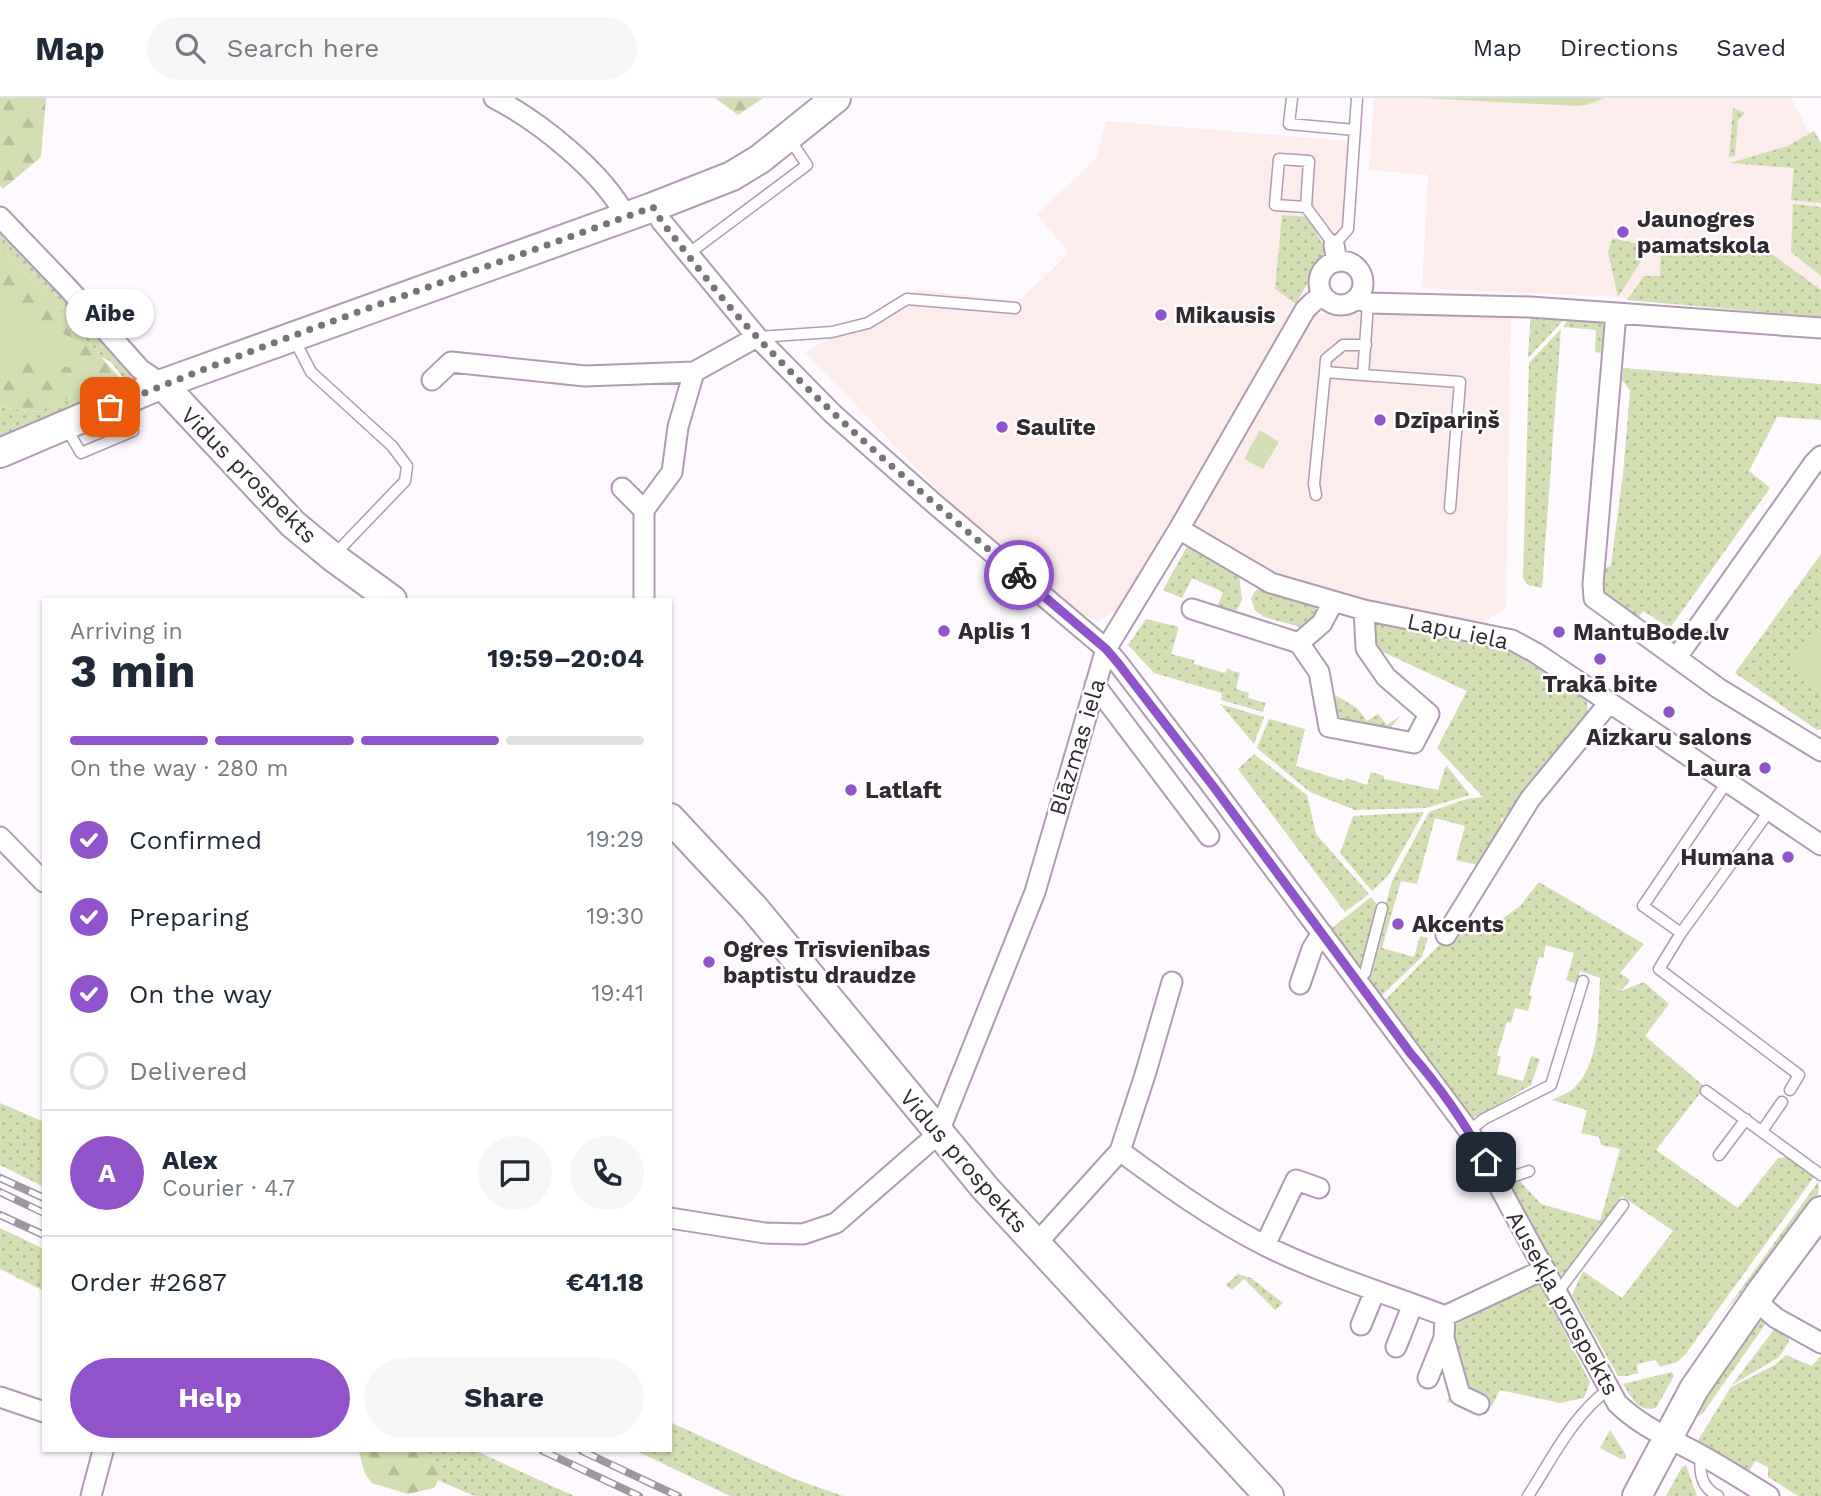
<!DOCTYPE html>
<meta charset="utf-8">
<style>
:root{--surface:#fff;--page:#f6f6f7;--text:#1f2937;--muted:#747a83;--line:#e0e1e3;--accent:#9053ca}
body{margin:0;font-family:"Work Sans",sans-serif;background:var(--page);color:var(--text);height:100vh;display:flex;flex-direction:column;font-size:26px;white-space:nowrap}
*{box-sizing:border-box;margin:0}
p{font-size:23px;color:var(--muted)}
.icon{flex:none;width:38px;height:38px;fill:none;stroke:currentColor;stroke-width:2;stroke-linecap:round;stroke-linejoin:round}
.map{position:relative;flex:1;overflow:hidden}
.side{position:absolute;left:42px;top:500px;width:630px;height:854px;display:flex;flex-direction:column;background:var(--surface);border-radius:0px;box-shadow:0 2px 5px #0004}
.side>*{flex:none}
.pin{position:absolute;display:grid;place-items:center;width:60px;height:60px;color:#fff;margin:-30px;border-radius:14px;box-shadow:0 4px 10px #0006}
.courier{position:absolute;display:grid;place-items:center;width:70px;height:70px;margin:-35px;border:5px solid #9053ca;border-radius:50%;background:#fff;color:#222;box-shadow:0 2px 9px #0007}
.bubble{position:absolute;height:49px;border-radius:24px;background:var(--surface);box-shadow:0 2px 5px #0004;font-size:23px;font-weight:700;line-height:49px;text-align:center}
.headline em{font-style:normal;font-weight:700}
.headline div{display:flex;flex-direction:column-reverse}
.headline{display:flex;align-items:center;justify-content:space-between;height:119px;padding:0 28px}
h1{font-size:46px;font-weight:700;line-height:52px}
.bar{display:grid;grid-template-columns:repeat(4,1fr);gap:10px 7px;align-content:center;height:84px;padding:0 28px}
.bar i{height:9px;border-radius:5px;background:var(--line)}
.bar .active{background:var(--accent)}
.bar p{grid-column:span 4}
.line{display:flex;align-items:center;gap:18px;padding:0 28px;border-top:2px solid var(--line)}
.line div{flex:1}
.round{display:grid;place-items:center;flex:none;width:74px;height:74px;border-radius:37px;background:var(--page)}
ol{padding:0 28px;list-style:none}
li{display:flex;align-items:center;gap:21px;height:77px}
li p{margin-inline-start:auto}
li .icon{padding:7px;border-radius:50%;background:var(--accent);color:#fff;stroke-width:4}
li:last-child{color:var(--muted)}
li i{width:38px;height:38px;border:4px solid var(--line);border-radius:50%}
.primary-button{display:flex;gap:14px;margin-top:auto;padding:14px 28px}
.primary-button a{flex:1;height:80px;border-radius:42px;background:var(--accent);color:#fff;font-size:28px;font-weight:700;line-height:80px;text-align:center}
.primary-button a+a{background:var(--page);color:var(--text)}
header{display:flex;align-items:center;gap:42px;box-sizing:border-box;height:98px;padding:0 35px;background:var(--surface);border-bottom:2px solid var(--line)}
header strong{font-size:33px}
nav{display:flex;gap:38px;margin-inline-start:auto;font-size:24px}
.search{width:490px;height:63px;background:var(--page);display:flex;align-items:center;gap:18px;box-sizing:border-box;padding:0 24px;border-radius:38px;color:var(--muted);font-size:26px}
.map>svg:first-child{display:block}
</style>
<header>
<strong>Map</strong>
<div class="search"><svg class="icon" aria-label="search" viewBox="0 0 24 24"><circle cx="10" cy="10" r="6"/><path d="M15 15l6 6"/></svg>Search here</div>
<nav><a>Map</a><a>Directions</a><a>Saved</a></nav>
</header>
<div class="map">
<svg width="1821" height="1398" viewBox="0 0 1821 1398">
<defs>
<pattern id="grass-dots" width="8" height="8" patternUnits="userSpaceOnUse" patternTransform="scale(1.75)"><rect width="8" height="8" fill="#d3deb2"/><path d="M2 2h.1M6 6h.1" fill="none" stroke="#b6be9a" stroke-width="1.8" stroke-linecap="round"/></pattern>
<pattern id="forest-firs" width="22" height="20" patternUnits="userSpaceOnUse" patternTransform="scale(1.75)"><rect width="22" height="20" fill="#d3deb2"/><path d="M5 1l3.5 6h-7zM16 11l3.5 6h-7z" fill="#b6be9a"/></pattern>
</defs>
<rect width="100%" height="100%" fill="#fef9fe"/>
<path fill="#fdecec" d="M 1374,0 L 1791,0 L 1821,57 L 1821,215 L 1613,199 L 1422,190 L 1428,77 L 1369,72 Z
M 1106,23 L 1350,43 L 1343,126 L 1186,400 L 1117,513 L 1098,523 L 1081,516 L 949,404 L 805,254 L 916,192 L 1019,203 L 1069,155 L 1037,117 L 1096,60 Z
M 1511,213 L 1506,509 L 1483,525 L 1371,503 L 1274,475 L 1190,428 L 1312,216 Z"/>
<path fill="url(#grass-dots)" d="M 1733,10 L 1745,15 L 1738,22 L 1735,58 L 1729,59 Z
M 1814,33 L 1821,45 L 1821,105 L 1791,102 L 1794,70 L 1730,65 L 1788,48 Z
M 1793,106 L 1821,109 L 1821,178 L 1791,154 Z
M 1282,117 L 1309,119 L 1325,152 L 1296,206 L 1275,191 Z
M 0,130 L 131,275 L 129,287 L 110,263 L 101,259 L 0,147 Z
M 1612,140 L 1645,148 L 1641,163 L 1618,199 L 1608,154 Z
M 1671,142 L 1761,148 L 1821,192 L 1821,219 L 1627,202 L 1644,178 L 1660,178 L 1661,154 Z
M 1531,211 L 1572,213 L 1528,260 Z
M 1574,213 L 1605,216 L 1603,255 L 1595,254 L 1596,232 L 1563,229 Z
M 1561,231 L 1542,490 L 1528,487 L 1523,480 L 1529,265 Z
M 1623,270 L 1821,286 L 1821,322 L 1777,319 L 1749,373 L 1770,390 L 1670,530 L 1643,513 L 1637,521 L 1605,501 L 1599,474 L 1611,467 L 1623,376 L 1630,293 L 1622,282 Z
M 119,279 L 126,292 L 0,348 L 0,309 L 37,314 Z
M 1189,445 L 1239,476 L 1242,502 L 1237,512 L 1228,514 L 1217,510 L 1223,494 L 1192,480 L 1182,500 L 1163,492 Z
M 1821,456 L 1821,631 L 1817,632 L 1735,575 Z
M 1262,489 L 1284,501 L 1315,508 L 1318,519 L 1304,530 L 1264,519 L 1255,512 L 1251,501 L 1255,493 Z
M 1368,518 L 1510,551 L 1587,602 L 1588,616 L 1507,724 L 1501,719 L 1502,728 L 1478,767 L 1456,762 L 1465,728 L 1435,720 L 1417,786 L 1401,783 L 1382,850 L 1414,859 L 1420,838 L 1428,840 L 1422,859 L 1381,898 L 1367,876 L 1392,783 L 1429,714 L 1467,701 L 1483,699 L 1437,650 L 1467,593 L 1372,549 Z
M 1146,521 L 1179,529 L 1171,556 L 1194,562 L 1194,566 L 1225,575 L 1227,571 L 1240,575 L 1236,591 L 1249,595 L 1248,600 L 1266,605 L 1263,614 L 1221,602 L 1222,595 L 1154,575 L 1128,547 Z
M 1330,594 L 1357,610 L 1367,623 L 1378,616 L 1387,627 L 1401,617 L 1389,632 L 1344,624 L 1334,619 Z
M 1220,606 L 1264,619 L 1254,646 Z
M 1269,621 L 1305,631 L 1296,668 L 1344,683 L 1346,680 L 1367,687 L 1371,674 L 1384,678 L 1384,681 L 1438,692 L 1446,667 L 1470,697 L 1426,710 L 1355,712 L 1310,694 L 1257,650 Z
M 1254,656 L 1307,697 L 1316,736 L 1369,796 L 1345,814 L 1238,671 Z
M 1424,714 L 1388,778 L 1372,793 L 1340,755 L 1353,718 Z
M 1539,784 L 1644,846 L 1620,875 L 1630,882 L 1622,892 L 1611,887 L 1621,893 L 1644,884 L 1669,906 L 1645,938 L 1705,989 L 1656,1052 L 1738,1110 L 1778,1060 L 1787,1059 L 1814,1079 L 1685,1257 L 1677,1264 L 1660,1269 L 1656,1262 L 1637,1266 L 1638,1275 L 1627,1278 L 1618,1278 L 1572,1197 L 1583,1173 L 1622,1200 L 1673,1133 L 1622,1098 L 1562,1179 L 1505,1083 L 1517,1080 L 1541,1106 L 1600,1123 L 1620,1051 L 1601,1047 L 1599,1039 L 1581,1035 L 1587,1012 L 1552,1002 C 1560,998 1571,994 1576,988 C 1601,961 1598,914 1600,880 L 1580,873 L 1577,886 L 1566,882 L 1574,855 L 1546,847 L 1543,860 L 1539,859 L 1529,897 L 1532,898 L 1528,913 L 1515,910 L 1511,925 L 1507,924 L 1497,957 L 1501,959 L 1497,976 L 1523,983 L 1531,958 L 1540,961 L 1531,987 L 1480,1018 L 1470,1019 L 1444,980 L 1384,903 L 1445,841 L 1494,827 L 1520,808 Z
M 1371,799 L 1380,810 L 1363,874 L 1332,830 Z
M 0,1005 L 44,1024 L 44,1089 L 0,1067 Z
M 1818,1084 C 1821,1095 1815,1104 1809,1113 L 1723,1216 Z
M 0,1130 L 44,1151 L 44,1193 L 0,1171 Z
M 1238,1176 L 1251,1180 L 1283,1205 L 1275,1212 L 1244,1181 L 1232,1192 L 1226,1187 Z
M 1539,1184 L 1590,1284 L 1584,1300 L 1560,1305 L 1500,1292 L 1492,1308 L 1486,1306 L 1480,1319 L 1469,1314 L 1471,1309 L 1447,1304 L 1451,1294 L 1451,1232 L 1457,1226 Z
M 1758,1222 L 1767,1224 L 1703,1315 L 1699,1318 L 1694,1315 Z
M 1775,1230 L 1788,1238 L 1789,1244 L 1779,1259 L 1732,1287 Z
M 1786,1257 L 1812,1268 L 1821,1257 L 1821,1398 L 1798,1398 L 1768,1379 L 1768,1369 L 1755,1363 L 1748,1376 L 1695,1347 L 1731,1289 L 1775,1267 Z
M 1672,1274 L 1674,1278 L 1656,1310 C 1638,1315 1631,1299 1623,1286 Z
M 670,1324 L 792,1380 L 843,1398 L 730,1398 L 637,1353 L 670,1353 Z
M 1610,1332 L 1626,1357 L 1626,1361 L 1621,1361 L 1600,1350 Z
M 379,1353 L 476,1353 L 574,1398 L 475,1398 L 444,1385 Z
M 1686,1367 L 1697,1398 L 1666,1398 L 1682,1369 Z"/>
<path fill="url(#forest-firs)" d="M 0,0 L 46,0 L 41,59 L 3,91 L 0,88 Z
M 715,0 L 763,0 L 738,17 Z
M 0,147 L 119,279 L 37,314 L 0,309 Z
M 361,1353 L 421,1353 L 435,1363 L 442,1376 L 434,1390 L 408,1396 L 372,1385 L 365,1376 L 359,1354 Z"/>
<path fill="#d3deb2" d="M 1423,0 L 1605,0 L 1586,7 L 1576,8 Z
M 0,195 L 28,221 L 80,243 L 75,270 L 0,259 Z
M 1260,332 L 1279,344 L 1263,371 L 1244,361 Z
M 1816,531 L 1821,534 L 1821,591 L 1785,566 Z"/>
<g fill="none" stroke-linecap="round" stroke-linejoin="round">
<defs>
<path id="lane" d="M 1292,0 L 1289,26 L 1355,32
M 1306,109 L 1275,107 L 1279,61 L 1309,63 L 1306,109 L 1334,147 L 1348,131 L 1357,0
M 688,156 L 807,67 L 789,40
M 758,239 L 832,234 L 868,225 L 907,201 L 1015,210
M 294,241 L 311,274 L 392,348 L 407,368 L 405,383 L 334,457
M 1366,247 L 1343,247 L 1326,261 L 1325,274 L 1363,277 L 1368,205
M 1363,277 L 1460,284 L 1450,410
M 65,328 L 81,355 L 133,333
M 1316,397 L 1314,386 L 1325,274
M 1770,712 L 1681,835 L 1659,871 L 1799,977 L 1790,992
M 1681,835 L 1643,808 L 1727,684
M 1356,883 L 1365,875 L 1382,810
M 1706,993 L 1821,1077
M 1469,1033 L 1484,1021 L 1551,987 L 1583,883
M 1762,1033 L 1782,1004
M 1719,1057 L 1746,1021
M 1497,1084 L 1529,1073
M 1557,1195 L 1623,1107
M 1701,1357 C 1699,1375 1701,1389 1718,1398
M 1528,1398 C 1552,1361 1573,1317 1609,1291"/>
<path id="street" d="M 494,0 C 539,23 603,74 626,119
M 653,109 L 662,124 L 757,239 L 833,316 L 937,408 L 1106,551 L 1118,565 L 1212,688 L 1469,1033 L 1617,1305 C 1641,1329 1670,1340 1699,1356 C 1723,1369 1746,1384 1769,1398
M 0,119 L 68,190 L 140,271 L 162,286
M 1334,147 L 1337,164
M1319 185a22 22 0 1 1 44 0a22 22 0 1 1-44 0Z
M 1357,200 L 1368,205 L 1530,209 L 1616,215 L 1593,486 L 1594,500 L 1718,590 L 1821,653
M 1616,215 L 1821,230
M 432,282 L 451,264 L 585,278 L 694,274 L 757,239
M 622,390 L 644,412 L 644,502
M 644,412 L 672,374 L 678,329 L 694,274
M 1179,431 L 1271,485 L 1364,512 L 1512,542 L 1536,555 L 1821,747
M 1192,511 L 1299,545 L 1322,525 L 1333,504
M 1299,545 L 1319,574 L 1329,629 L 1414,645 L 1429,616 L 1386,579 L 1366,550 L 1364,512
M 1677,559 L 1814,365 L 1821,358
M 1095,587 L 1209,738
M 0,739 L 44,784
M 1446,837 L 1530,701 L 1609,605
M 1300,886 L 1312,851 L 1322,835
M 1120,1053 L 1145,977 L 1172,884
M 670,1120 L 765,1135 L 803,1136 L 836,1125 L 938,1036 L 1035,794 L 1106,551 L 1179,431 L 1305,212 L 1313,204 L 1322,198
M 1036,1146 L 1120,1053 C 1166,1087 1213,1121 1264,1147 C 1322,1176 1385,1195 1445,1218 L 1444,1240 L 1460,1297 L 1479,1306
M 1263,1146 L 1266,1145 L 1296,1082 L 1319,1090
M 1755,1202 L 1776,1220 L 1821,1245
M 1445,1218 L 1545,1171
M 1361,1227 L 1375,1193
M 1396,1249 L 1413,1206
M 1428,1280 L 1444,1240
M 0,1299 L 44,1314
M 91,1398 L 103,1353"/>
<path id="secondary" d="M 162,286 L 293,426 L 333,459 L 392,502
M 0,355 L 162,286 L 653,109 L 732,78 L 760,61 L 836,0
M 670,720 L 754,810 L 985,1090 L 1269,1398
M 1637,1398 L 1694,1291 L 1761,1194 L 1821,1113"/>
</defs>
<use href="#lane" stroke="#b19ab4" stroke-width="13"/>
<use href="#street" stroke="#b19ab4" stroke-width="23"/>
<use href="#secondary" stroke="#b19ab4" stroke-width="32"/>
<use href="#lane" stroke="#fff" stroke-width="10"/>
<use href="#street" stroke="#fff" stroke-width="19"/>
<use href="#secondary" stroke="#fff" stroke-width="28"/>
<defs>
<path id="rail" d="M 0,1080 L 44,1100
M 0,1094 L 44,1115
M 0,1117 L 44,1137
M 543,1353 L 639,1398
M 582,1353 L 678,1398"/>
</defs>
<use href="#rail" stroke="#9e979e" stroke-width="8"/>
<use href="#rail" stroke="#fff" stroke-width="5" stroke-dasharray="16" stroke-linecap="butt"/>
</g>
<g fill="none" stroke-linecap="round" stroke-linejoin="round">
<path stroke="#79727a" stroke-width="7" stroke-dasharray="0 12.6" d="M 110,309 C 288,235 472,175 653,109 L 662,124 C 693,163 723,204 758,240 C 839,326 929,401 1019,477"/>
<path stroke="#9053ca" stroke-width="9" d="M 1019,477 L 1106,551 L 1118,565 L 1213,688 L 1411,956 C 1440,989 1465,1025 1486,1064"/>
</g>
<g fill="#9053ca" stroke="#fff" stroke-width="2.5">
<circle cx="1623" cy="134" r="7"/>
<circle cx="1161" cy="217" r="7"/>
<circle cx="1380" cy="322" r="7"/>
<circle cx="1002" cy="329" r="7"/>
<circle cx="944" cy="533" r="7"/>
<circle cx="1559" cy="534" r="7"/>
<circle cx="1600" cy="561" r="7"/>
<circle cx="1669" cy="614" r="7"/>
<circle cx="1765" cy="670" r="7"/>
<circle cx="851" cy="692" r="7"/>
<circle cx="1788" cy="759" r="7"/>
<circle cx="1398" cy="826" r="7"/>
<circle cx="709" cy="864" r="7"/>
</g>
<g text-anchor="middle" stroke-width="5" stroke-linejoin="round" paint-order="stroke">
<g font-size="23" font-weight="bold" fill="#322933" stroke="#fff" text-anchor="start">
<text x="1637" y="129">Jaunogres<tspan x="1637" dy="26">pamatskola</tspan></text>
<text x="1175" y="225">Mikausis</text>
<text x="1394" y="330">Dzīpariņš</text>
<text x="1016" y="337">Saulīte</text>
<text x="958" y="541">Aplis 1</text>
<text x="1573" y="542">MantuBode.lv</text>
<text x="1600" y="594" text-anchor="middle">Trakā bite</text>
<text x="1669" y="647" text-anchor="middle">Aizkaru salons</text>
<text x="1751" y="678" text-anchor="end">Laura</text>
<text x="865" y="700">Latlaft</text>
<text x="1774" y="767" text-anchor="end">Humana</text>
<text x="1412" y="834">Akcents</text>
<text x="723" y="859">Ogres Trīsvienības<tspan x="723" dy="26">baptistu draudze</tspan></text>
</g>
<g font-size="23" fill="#322933" stroke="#fff">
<text transform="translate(249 377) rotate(45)" y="8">Vidus prospekts</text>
<text transform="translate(1458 533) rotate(12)" y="8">Lapu iela</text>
<text transform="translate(1077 649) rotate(-73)" y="8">Blāzmas iela</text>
<text transform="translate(964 1063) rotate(49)" y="8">Vidus prospekts</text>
<text transform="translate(1563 1205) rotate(61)" y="8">Ausekļa prospekts</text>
</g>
</g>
</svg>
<div class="pin" style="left:110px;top:309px;background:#ea580c"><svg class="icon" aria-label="bag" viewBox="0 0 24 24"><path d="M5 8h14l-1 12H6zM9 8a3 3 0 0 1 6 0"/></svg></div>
<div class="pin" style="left:1486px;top:1064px;background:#1f2937"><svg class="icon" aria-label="home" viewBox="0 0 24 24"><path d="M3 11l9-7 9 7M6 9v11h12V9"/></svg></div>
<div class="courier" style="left:1019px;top:477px"><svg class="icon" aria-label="bike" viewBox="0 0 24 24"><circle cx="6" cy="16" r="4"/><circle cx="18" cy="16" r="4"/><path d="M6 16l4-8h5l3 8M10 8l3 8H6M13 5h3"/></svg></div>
<div class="bubble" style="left:66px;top:191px;width:88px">Aibe</div>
<section class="side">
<div class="headline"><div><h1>3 min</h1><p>Arriving in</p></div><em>19:59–20:04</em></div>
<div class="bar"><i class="active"></i><i class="active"></i><i class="active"></i><i></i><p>On the way · 280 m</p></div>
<ol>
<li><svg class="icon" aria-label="check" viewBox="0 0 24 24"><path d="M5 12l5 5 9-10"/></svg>Confirmed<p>19:29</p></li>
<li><svg class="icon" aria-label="check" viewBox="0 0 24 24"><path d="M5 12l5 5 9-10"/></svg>Preparing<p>19:30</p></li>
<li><svg class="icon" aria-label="check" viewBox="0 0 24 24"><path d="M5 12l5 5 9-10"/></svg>On the way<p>19:41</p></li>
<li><i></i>Delivered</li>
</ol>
<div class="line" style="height:126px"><b class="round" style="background:var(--accent);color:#fff">A</b><div><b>Alex</b><p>Courier · 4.7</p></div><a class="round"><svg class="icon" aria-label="chat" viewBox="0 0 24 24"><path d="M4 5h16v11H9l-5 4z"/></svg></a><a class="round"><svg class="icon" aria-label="phone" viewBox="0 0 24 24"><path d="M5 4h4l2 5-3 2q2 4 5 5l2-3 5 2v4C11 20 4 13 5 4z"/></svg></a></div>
<div class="line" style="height:91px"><div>Order #2687</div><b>€41.18</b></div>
<div class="primary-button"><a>Help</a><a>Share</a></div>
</section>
</div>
